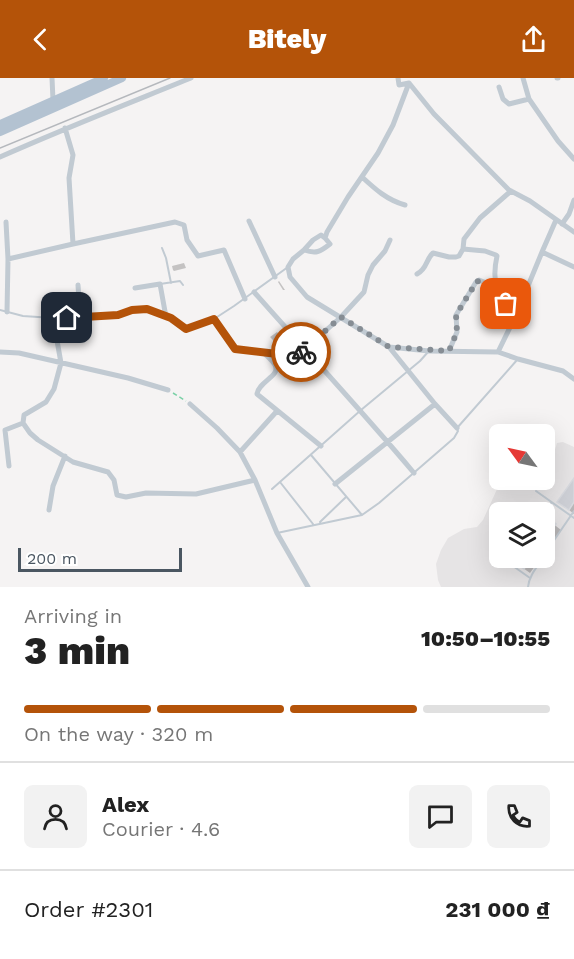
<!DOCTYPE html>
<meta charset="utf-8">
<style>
:root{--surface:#fff;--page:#f2f2f2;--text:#222;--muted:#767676;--line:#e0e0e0;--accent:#b45309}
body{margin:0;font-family:"Work Sans",sans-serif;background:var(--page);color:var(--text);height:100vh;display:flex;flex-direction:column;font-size:22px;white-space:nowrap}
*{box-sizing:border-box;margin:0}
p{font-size:20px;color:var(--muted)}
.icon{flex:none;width:33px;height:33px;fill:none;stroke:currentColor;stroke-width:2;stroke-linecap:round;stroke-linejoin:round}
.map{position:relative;height:509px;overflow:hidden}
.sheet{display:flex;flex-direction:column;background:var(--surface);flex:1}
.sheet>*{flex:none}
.needle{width:39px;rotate:303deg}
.controls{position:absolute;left:489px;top:346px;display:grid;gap:12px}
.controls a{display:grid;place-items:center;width:66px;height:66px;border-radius:9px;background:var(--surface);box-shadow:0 6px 24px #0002;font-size:30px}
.scale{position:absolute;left:18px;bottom:15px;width:164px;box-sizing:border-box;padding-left:6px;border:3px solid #4a5661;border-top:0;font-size:16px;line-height:21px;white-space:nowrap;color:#4a5661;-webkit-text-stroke:4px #fff;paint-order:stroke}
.pin{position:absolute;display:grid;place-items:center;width:51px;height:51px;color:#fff;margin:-26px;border-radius:12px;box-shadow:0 3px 9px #0006}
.courier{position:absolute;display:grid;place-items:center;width:60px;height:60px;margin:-30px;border:4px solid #b45309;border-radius:50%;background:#fff;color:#222;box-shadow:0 2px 8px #0007}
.summary em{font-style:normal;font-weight:800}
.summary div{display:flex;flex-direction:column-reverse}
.summary{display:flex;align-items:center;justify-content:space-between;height:102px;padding:0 24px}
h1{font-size:39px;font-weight:800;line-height:45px}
.bar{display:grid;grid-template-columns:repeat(4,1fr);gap:9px 6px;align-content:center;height:72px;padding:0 24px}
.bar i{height:8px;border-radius:4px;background:var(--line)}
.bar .selected{background:var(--accent)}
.bar p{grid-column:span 4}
.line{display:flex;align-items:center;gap:15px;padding:0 24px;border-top:2px solid var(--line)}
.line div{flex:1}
.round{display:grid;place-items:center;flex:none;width:63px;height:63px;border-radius:9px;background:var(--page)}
header{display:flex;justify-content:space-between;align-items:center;height:78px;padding:0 24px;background:var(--accent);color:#fff;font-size:27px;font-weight:800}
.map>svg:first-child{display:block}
</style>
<header><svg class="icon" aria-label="back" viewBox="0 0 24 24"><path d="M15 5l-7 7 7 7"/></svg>Bitely<svg class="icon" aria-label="share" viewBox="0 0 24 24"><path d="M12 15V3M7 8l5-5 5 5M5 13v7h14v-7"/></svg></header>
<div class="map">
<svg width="574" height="509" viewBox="0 0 574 509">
<rect width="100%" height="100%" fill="#f5f3f3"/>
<path fill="#e6e4e5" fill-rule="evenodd" d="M 563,364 L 574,369 L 574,509 L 441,509 L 438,502 L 436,486 L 441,472 L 448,460 L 464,451 L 477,449 L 483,442 L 498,409 L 506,402 L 517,405 L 526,402 L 544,402 L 545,389 L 552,381 L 557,365 ZM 500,435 L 544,435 L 544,480 L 500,480 Z"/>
<path fill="#0003" d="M 184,185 L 186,190 L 174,193 L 173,192 L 172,188 Z
M 279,203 L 285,212 L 283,212 L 278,204 Z
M 277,254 L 281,258 L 275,264 L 270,259 Z
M 574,403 L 574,436 L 559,424 Z
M 547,441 L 561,452 L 544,475 L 544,445 Z
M 520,480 L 541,480 L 530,495 L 523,490 Z"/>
<path fill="#cdcfd5" stroke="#d7d9de" stroke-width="1.5" d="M 574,400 L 574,424 L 569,432 L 557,424 Z
M 547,439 L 556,446 L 544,463 L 544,442 Z
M 518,480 L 532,480 L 524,491 L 516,485 Z"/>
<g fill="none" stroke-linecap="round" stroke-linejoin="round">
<path stroke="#7ad0a6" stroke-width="1.5" stroke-dasharray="4.5 3" stroke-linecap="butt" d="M 173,315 L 186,323"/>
<path stroke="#c1cad2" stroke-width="2" d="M 162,170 L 166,180 L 171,205
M 160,206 L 180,203 L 183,207
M 0,232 L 23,238 L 53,240 L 118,237 L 132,232 L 147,231 L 171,240 L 186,251 L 214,241 L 234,228 L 288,189
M 311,377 L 362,437
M 280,404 L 313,446
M 272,411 L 361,332 L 420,283 L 428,274
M 536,413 L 574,440
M 544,435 L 551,425
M 320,444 L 346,419
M 277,455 L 362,437 L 379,425 L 454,360 L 458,353 L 457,350 L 517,282
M 544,477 L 574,433
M 513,480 L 512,485 L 513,488 L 530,500
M 528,509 C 529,498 537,489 543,480"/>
<path stroke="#c1cad2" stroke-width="5" d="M 52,0 L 53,22
M 398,0 L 399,7 L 409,5 L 434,36 L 509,112 L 530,123 L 574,154
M 523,0 L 529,21 L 558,63 L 574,81
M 557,0 L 558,0
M 409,5 L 393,47 L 378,75 L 348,119 L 327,154 L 325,160 L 330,166 C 320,174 316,176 304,172 L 293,181 L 288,189 L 290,199 L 307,219 L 389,269 L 429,273 L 498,274 L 518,281 L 563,293 L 574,301
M 499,9 L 503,21 L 509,26 L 529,21
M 65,50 L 73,77 L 69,100 L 73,166
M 0,79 C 63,51 127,26 191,0
M 362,99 C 375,111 387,122 405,127
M 249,143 L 275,199
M 6,144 L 8,181 L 7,234
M 562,146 L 569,136 L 574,122
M 463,171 L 485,173 L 496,177 L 497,178 C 491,205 497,218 516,237
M 304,172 L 313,162 L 321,157 L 325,160
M 542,174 L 574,189
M 8,181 L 73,166 L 175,144 L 184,147 L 187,162 L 198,178 L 224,172 L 245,221
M 417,196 C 428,190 425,182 433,175 L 449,179 L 456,179 L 459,178 L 463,171 L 464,161 L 480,140 L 511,113
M 78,207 L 80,239
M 135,210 L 160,206 L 166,239
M 254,214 C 307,274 362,333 414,395
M 53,240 L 61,285 L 54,311 L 46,324 L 24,337 L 23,345 L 30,355 L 38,362 L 73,384 L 108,394 L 114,402 L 117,417 L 126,419 L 146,415 L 196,416 L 255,402
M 214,241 L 235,271 L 294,278 L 305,271 L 341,239 L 364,214 L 368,197 L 373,187 L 385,173 L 390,162
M 389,269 L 435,326 L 457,350
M 449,273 L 457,254 L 456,237 L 476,204 L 479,202 L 498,210
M 0,274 L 19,275 L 128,300 L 168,312
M 498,274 L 516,237 L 542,174 L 556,142
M 264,275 C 267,278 273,283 275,287 C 281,298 259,303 257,316 L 321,368
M 190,326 L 217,350 L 240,374 L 255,402 L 277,455 L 308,509
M 240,374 L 277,333
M 9,388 L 5,352 L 23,345
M 335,406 L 435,326
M 49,432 L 53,408 L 65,378"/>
<path stroke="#b3c2d1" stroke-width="8" d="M 0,46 L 104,0
M 0,54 L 122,0"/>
<path stroke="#b5b8bd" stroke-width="1.5" d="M 0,70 L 170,0"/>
</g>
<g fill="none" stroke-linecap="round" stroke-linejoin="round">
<path stroke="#868d94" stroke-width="6" stroke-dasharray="0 10.8" d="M 301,274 L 341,239 L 389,269 L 449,273 L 457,254 L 456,237 L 477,203 L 498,210 L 506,226"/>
<path stroke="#b45309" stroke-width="8" d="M 67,240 L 118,237 L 132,232 L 147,231 L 171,240 L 186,251 L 214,241 L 235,271 L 294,278 L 301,274"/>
</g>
</svg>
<div class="controls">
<a><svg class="needle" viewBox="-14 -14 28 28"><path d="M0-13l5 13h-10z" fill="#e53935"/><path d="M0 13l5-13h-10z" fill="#767676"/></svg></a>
<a><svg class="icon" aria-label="layers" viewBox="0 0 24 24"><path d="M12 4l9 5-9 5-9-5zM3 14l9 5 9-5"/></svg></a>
</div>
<div class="scale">200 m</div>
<div class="pin" style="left:506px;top:226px;background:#ea580c"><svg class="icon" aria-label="bag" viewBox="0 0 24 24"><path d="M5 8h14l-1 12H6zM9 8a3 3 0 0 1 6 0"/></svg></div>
<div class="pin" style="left:67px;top:240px;background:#1f2937"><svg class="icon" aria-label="home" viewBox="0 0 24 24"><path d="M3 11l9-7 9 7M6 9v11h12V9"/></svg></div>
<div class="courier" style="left:301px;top:274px"><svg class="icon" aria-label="bike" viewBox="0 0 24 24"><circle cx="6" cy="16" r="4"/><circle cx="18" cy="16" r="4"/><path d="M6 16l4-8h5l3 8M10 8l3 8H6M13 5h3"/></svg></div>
</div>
<section class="sheet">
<div class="summary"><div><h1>3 min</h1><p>Arriving in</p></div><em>10:50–10:55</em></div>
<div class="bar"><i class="selected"></i><i class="selected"></i><i class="selected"></i><i></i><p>On the way · 320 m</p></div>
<div class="line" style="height:108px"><a class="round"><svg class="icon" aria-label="person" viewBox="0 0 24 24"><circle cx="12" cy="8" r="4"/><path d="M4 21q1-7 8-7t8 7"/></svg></a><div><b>Alex</b><p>Courier · 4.6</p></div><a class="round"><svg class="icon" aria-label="chat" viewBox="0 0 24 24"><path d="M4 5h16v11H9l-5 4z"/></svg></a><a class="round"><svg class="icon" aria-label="phone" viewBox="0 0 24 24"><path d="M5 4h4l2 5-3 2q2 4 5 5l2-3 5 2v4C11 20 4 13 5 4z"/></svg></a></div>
<div class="line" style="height:78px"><div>Order #2301</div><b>231 000 ₫</b></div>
</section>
